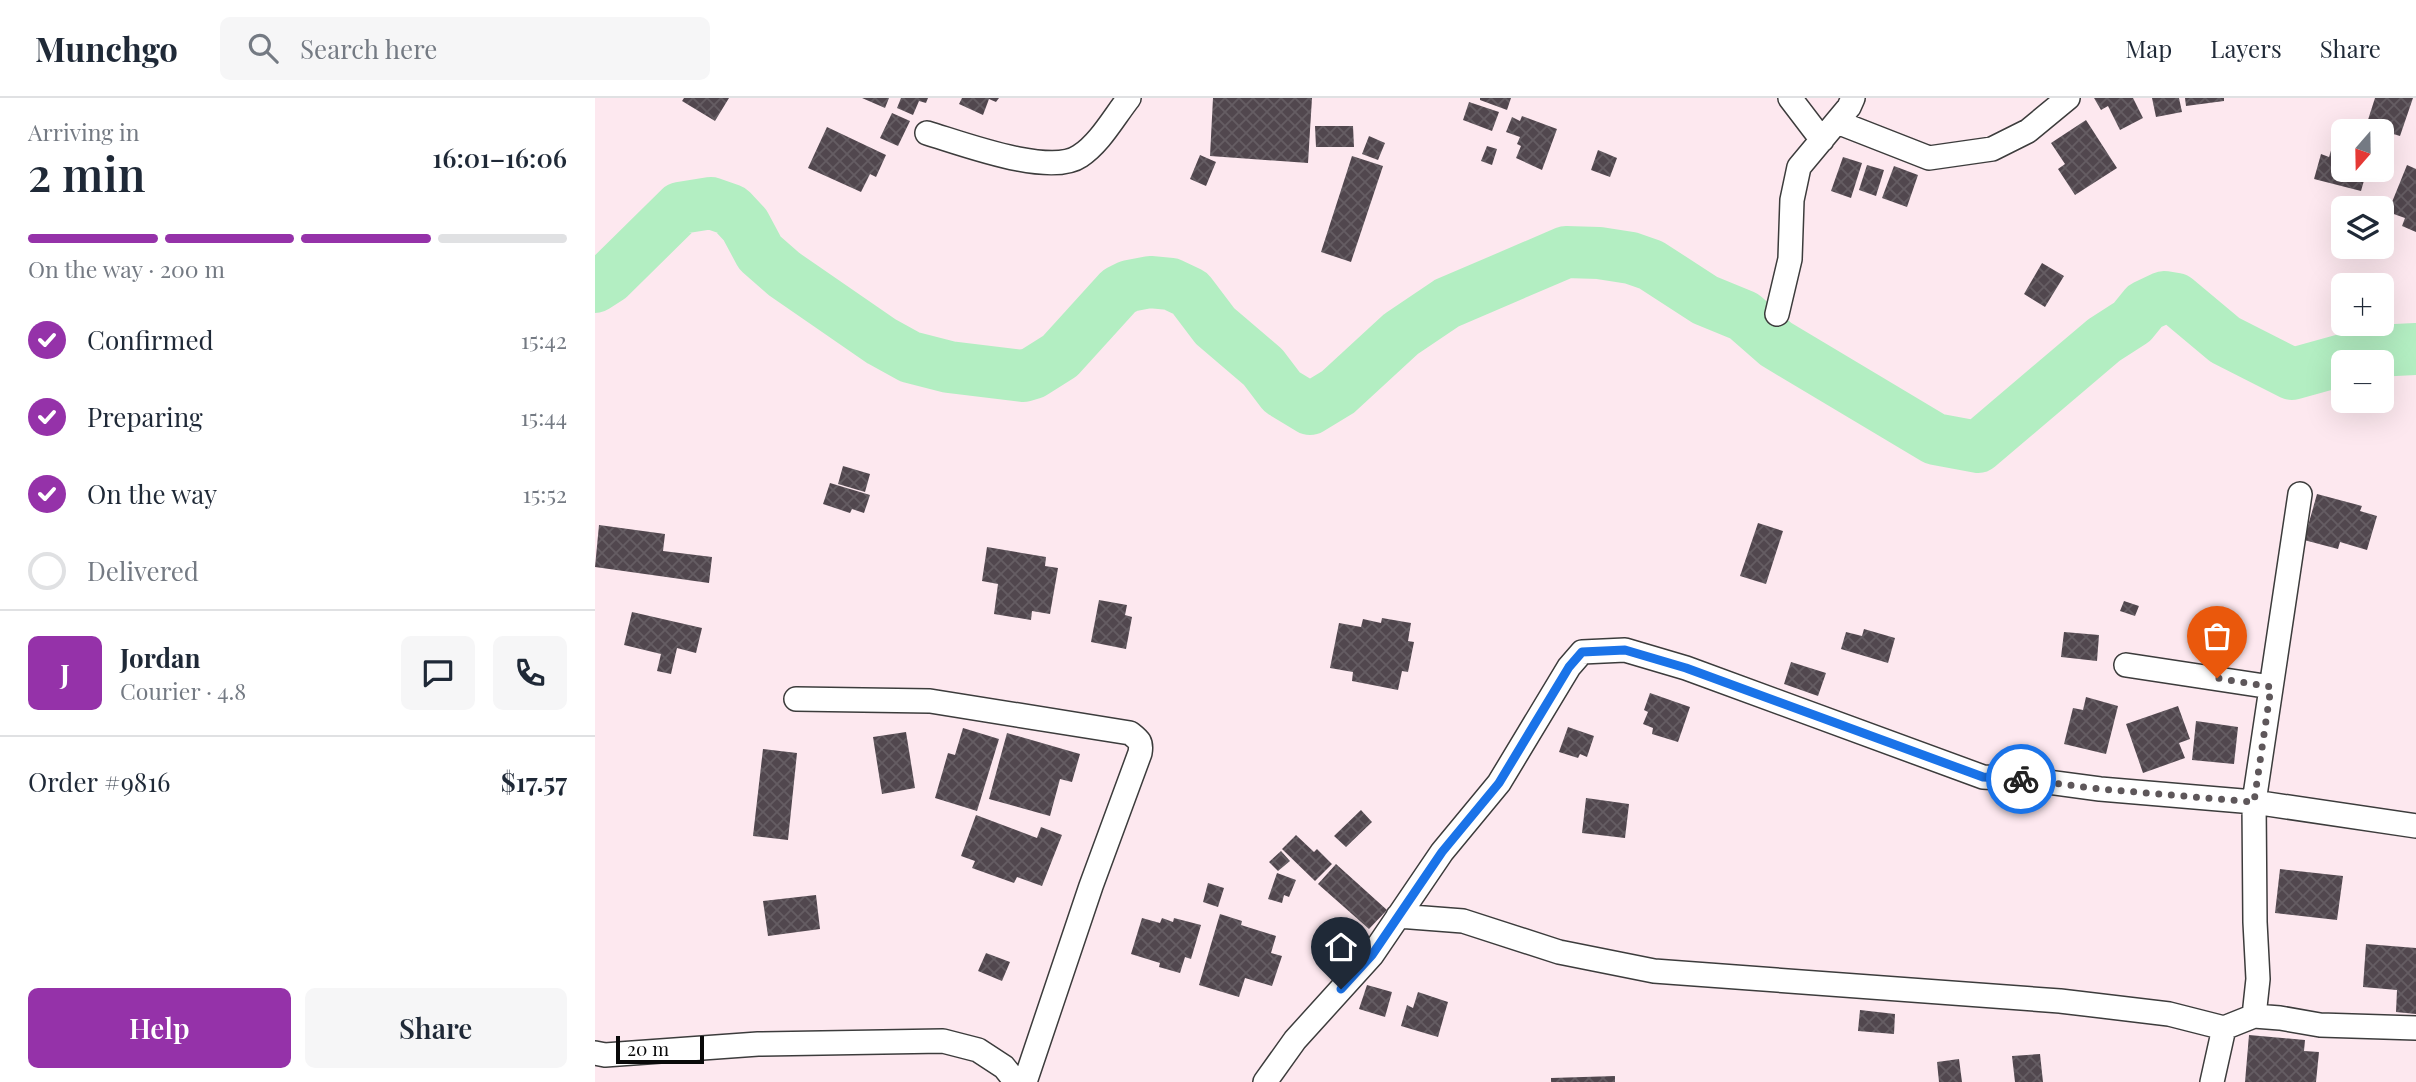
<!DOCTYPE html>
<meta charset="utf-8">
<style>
:root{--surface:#fff;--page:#f6f6f7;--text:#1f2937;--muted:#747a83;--line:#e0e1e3;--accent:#9532a9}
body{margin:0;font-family:"Playfair Display",serif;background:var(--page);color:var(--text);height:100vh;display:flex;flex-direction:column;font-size:26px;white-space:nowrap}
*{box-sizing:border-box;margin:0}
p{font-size:23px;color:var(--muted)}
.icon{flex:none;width:38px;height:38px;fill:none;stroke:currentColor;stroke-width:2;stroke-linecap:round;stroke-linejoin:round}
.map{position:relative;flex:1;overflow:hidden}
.details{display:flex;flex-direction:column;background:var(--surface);width:595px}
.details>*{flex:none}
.needle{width:46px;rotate:200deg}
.tools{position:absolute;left:1736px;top:21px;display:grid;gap:14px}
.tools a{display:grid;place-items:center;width:63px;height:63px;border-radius:10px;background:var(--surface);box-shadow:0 7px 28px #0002;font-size:35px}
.scale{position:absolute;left:21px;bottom:18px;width:88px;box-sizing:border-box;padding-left:7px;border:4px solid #090909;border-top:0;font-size:19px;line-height:24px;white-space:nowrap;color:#090909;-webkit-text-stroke:5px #fff;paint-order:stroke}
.pin{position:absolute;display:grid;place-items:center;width:60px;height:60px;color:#fff;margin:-72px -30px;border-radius:50% 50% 50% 0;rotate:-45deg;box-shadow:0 0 7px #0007}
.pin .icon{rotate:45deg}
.courier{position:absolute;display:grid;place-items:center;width:70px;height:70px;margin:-35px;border:5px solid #1a73e8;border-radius:50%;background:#fff;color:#222;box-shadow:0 2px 9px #0007}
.summary em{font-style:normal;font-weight:600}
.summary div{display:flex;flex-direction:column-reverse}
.summary{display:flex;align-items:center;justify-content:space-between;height:119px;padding:0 28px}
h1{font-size:46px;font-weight:600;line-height:52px}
.bar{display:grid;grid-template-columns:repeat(4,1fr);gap:10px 7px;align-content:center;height:84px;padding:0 28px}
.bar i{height:9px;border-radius:5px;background:var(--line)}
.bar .active{background:var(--accent)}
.bar p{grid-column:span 4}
.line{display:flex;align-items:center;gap:18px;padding:0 28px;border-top:2px solid var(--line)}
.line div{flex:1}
.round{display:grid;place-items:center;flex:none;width:74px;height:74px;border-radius:10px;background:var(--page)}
ol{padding:0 28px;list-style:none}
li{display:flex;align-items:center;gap:21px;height:77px}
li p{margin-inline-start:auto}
li .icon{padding:7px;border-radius:50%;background:var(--accent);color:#fff;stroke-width:4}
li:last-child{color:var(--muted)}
li i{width:38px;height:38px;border:4px solid var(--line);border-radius:50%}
.cta{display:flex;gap:14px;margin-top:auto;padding:14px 28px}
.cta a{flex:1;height:80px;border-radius:10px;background:var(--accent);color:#fff;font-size:28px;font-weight:600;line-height:80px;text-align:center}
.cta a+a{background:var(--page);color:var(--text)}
header{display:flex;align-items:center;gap:42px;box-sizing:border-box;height:98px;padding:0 35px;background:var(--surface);border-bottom:2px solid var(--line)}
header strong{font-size:33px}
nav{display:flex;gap:38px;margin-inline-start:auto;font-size:24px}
.search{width:490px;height:63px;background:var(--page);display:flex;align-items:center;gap:18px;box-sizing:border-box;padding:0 24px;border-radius:10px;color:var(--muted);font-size:26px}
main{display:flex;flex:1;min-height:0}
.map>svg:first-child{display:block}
</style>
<header>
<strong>Munchgo</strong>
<div class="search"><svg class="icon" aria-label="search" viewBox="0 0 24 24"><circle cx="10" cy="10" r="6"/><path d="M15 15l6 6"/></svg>Search here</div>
<nav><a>Map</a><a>Layers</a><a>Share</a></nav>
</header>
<main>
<section class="details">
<div class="summary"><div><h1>2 min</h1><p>Arriving in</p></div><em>16:01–16:06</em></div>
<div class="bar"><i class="active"></i><i class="active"></i><i class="active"></i><i></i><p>On the way · 200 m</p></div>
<ol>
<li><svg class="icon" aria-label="check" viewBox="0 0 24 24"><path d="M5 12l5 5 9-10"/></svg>Confirmed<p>15:42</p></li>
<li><svg class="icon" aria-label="check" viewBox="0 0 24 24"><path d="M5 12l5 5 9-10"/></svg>Preparing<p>15:44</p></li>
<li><svg class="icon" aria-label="check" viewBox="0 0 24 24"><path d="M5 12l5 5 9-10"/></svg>On the way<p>15:52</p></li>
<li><i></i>Delivered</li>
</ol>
<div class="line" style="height:126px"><b class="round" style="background:var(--accent);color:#fff">J</b><div><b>Jordan</b><p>Courier · 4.8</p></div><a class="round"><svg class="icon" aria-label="chat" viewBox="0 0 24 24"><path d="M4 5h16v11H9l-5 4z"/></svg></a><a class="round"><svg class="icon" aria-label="phone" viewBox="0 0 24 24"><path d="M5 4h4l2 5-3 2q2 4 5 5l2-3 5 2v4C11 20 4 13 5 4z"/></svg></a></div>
<div class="line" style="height:91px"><div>Order #9816</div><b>$17.57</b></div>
<div class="cta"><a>Help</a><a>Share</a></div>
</section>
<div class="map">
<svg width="1821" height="984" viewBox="0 0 1821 984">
<defs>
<pattern id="building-cross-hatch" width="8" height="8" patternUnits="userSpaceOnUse" patternTransform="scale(1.75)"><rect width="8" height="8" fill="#51474e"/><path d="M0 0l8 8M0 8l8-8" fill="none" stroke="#655d63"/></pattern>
</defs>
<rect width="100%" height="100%" fill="#fde8ef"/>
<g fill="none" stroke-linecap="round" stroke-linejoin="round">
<path stroke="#b3eec2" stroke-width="52" d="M 0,189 L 14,180 L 85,110 L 116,105 L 136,112 L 150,127 L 165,155 L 189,176 L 286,243 L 315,259 L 354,269 L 428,278 L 438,275 L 465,258 L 524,193 L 534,188 L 555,184 L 576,186 L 595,195 L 620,228 L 668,269 L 687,294 L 715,311 L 743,294 L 806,236 L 852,205 L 971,154 L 1004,155 L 1036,160 L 1056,167 L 1110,202 L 1149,218 L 1181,246 L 1340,341 L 1383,349 L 1509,242 L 1537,224 L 1550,208 L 1569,199 L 1581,201 L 1630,242 L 1697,276 L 1780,253 L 1821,251"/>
</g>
<path fill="url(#building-cross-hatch)" d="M 89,0 L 134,0 L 120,23 L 87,3 Z
M 267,0 L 294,0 L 290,10 Z
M 306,0 L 333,0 L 331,5 L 324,3 L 318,17 L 302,10 Z
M 367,0 L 404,0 L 401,4 L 394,1 L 388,17 L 364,6 Z
M 618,0 L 717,0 L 713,65 L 615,58 Z
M 885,0 L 916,0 L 912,12 L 885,2 Z
M 1499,0 L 1538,0 L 1548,20 L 1525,32 L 1513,8 L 1506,12 Z
M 1557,0 L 1584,0 L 1587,14 L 1561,19 Z
M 1590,0 L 1629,0 L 1629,3 L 1591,8 Z
M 1780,0 L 1818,0 L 1805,38 L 1771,28 Z
M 874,4 L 904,14 L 897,33 L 868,22 Z
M 297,15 L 315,23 L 303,48 L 285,40 Z
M 927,18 L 962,31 L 947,72 L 921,60 L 926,48 L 922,46 L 925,39 L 911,34 L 917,19 L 925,23 Z
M 1491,22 L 1522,70 L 1480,97 L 1463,71 L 1470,66 L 1456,45 Z
M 720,28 L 758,28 L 759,49 L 721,49 Z
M 232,29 L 291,57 L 281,79 L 275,76 L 266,94 L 213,70 Z
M 774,38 L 790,45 L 783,62 L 767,56 Z
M 1739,43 L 1748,45 L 1748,72 L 1772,72 L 1766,93 L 1719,81 L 1726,56 L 1734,59 Z
M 892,48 L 902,51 L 897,67 L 886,63 Z
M 1003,52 L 1022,60 L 1015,79 L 996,72 Z
M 605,57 L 621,64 L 611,88 L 595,81 Z
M 757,58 L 788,68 L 756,164 L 726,154 Z
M 1248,59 L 1267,65 L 1256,100 L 1236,93 Z
M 1272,67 L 1289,72 L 1281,98 L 1264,92 Z
M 1812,67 L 1821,71 L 1821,134 L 1807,128 L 1810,120 L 1793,114 Z
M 1299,68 L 1323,77 L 1312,109 L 1287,100 Z
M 1447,165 L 1469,178 L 1450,209 L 1429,196 Z
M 248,368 L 275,376 L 270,394 L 243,386 Z
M 235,385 L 275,397 L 269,415 L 257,411 L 255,415 L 228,406 Z
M 1722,396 L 1767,408 L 1765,413 L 1782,418 L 1772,452 L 1745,444 L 1743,451 L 1709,442 Z
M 1163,425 L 1188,433 L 1171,486 L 1145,478 Z
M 4,427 L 70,436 L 68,453 L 117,459 L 114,485 L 0,469 Z
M 392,449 L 451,459 L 450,468 L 463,470 L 455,516 L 437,513 L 436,522 L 399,516 L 403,486 L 387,483 Z
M 504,502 L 532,507 L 530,517 L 537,519 L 531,551 L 496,544 Z
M 1529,503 L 1544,508 L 1540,518 L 1525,513 Z
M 37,514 L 107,530 L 101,555 L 82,550 L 76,576 L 62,573 L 66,556 L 29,547 Z
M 787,520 L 816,525 L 813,543 L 819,544 L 813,574 L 807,573 L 803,592 L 757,583 L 758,574 L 735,570 L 744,525 L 766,529 L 768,521 L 786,525 Z
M 1269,531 L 1300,540 L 1293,565 L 1246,551 L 1251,534 L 1267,538 Z
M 1469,534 L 1504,537 L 1502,563 L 1466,559 Z
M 1196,564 L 1231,575 L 1223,598 L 1189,586 Z
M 1055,595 L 1095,609 L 1083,644 L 1057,636 L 1058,630 L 1048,626 L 1053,614 L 1049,612 Z
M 1491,599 L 1523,608 L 1511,656 L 1469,646 L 1478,610 L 1488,612 Z
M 1583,608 L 1595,641 L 1584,645 L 1590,660 L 1548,675 L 1531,626 Z
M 1601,623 L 1643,629 L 1639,666 L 1597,662 Z
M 973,629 L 999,638 L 992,659 L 985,656 L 983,660 L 964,654 Z
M 368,630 L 404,641 L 382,713 L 340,700 L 353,655 L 360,657 Z
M 311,634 L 320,690 L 287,696 L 278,639 Z
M 412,635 L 485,656 L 477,684 L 465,681 L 455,718 L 394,701 Z
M 168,651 L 202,655 L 193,742 L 158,738 Z
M 991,700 L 1034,706 L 1030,740 L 987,735 Z
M 766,712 L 777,724 L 751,749 L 739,738 Z
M 381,717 L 442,740 L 446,729 L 467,737 L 447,788 L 422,779 L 419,785 L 377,770 L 380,763 L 366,758 Z
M 701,737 L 719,754 L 722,751 L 737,766 L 720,783 L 687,751 Z
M 686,753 L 695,763 L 683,773 L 674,764 Z
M 741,766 L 792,812 L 774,831 L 723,786 Z
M 1685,771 L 1748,778 L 1742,822 L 1680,815 Z
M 682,775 L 701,782 L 694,799 L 689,797 L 687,805 L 673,801 Z
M 613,785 L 629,790 L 623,809 L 608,804 Z
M 221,797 L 225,831 L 173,838 L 168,803 Z
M 625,816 L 647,823 L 646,827 L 681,838 L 676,855 L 687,858 L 677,888 L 650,880 L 644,899 L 604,887 Z
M 547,820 L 565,825 L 567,820 L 578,824 L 579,820 L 606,827 L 596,861 L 590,859 L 585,875 L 564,869 L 565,865 L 536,856 Z
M 1771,846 L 1821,850 L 1821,916 L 1801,914 L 1802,892 L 1768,889 Z
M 391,855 L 415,864 L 407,883 L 383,873 Z
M 772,887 L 797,894 L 790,919 L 764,911 Z
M 823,894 L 853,904 L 843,939 L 806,928 L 812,907 L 818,910 Z
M 1265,912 L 1300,916 L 1299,936 L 1263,933 Z
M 1654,937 L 1710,942 L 1709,953 L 1724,954 L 1721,984 L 1650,984 Z
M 1445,956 L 1448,984 L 1420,984 L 1417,958 Z
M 1364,961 L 1367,984 L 1344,984 L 1342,964 Z
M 1020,978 L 1020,984 L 956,984 L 956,980 Z"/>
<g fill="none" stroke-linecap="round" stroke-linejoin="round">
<defs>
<path id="minor" d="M 1195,0 L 1227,42
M 1242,24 L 1334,60 L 1397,51 L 1433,33 L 1473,0
M 332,35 C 366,45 455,79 485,58 C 505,45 519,19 534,0
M 1182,216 L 1195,161 L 1197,102 L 1204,69 L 1254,9 L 1258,0
M 1531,567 L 1676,589
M 201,601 L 335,603 L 535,635 C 544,642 547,644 545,655 L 496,788 L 430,984
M 803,818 L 868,823 L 964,854 L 1059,873 L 1465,903 L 1574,916 L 1629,930
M 1659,918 L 1685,920 L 1725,927 L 1821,930
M 0,955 L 10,957 L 163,946 L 348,943 L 383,952 L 409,969 L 421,984
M 670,984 L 700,942 L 777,857 L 847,754 L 904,685 L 974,569 L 987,554 L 1030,552 L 1091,570 L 1388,679 L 1437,682 L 1505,691 L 1659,704 L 1821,728
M 1617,984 L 1629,930 L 1659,918 L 1663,881 L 1660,824 L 1659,704 L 1705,396"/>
</defs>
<use href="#minor" stroke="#3c3c3c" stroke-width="26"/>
<use href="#minor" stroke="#fff" stroke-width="23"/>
</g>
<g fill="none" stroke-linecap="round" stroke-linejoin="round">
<path stroke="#5e575a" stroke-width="7" stroke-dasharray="0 12.6" d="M 1426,681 L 1505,691 L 1659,704 L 1676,589 L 1622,580"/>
<path stroke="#1a73e8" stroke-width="9" d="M 746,891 L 777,857 L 847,754 L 904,685 L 974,569 L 987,554 L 1030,552 L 1091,570 L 1388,679 L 1426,681"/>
</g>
</svg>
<div class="tools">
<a><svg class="needle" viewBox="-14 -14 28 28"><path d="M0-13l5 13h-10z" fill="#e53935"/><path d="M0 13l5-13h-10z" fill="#747a83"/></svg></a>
<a><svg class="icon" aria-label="layers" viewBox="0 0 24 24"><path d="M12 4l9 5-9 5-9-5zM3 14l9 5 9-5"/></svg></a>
<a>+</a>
<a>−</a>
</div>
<div class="scale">20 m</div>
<div class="pin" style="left:1622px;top:580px;background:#ea580c"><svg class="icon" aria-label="bag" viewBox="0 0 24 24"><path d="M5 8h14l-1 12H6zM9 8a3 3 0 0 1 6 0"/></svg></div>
<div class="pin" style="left:746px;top:891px;background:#1f2937"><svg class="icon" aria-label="home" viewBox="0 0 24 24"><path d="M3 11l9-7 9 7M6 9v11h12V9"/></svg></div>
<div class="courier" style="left:1426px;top:681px"><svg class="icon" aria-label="bike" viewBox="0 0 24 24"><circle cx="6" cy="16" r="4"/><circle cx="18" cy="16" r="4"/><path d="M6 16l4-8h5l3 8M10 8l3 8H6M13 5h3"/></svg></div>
</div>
</main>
